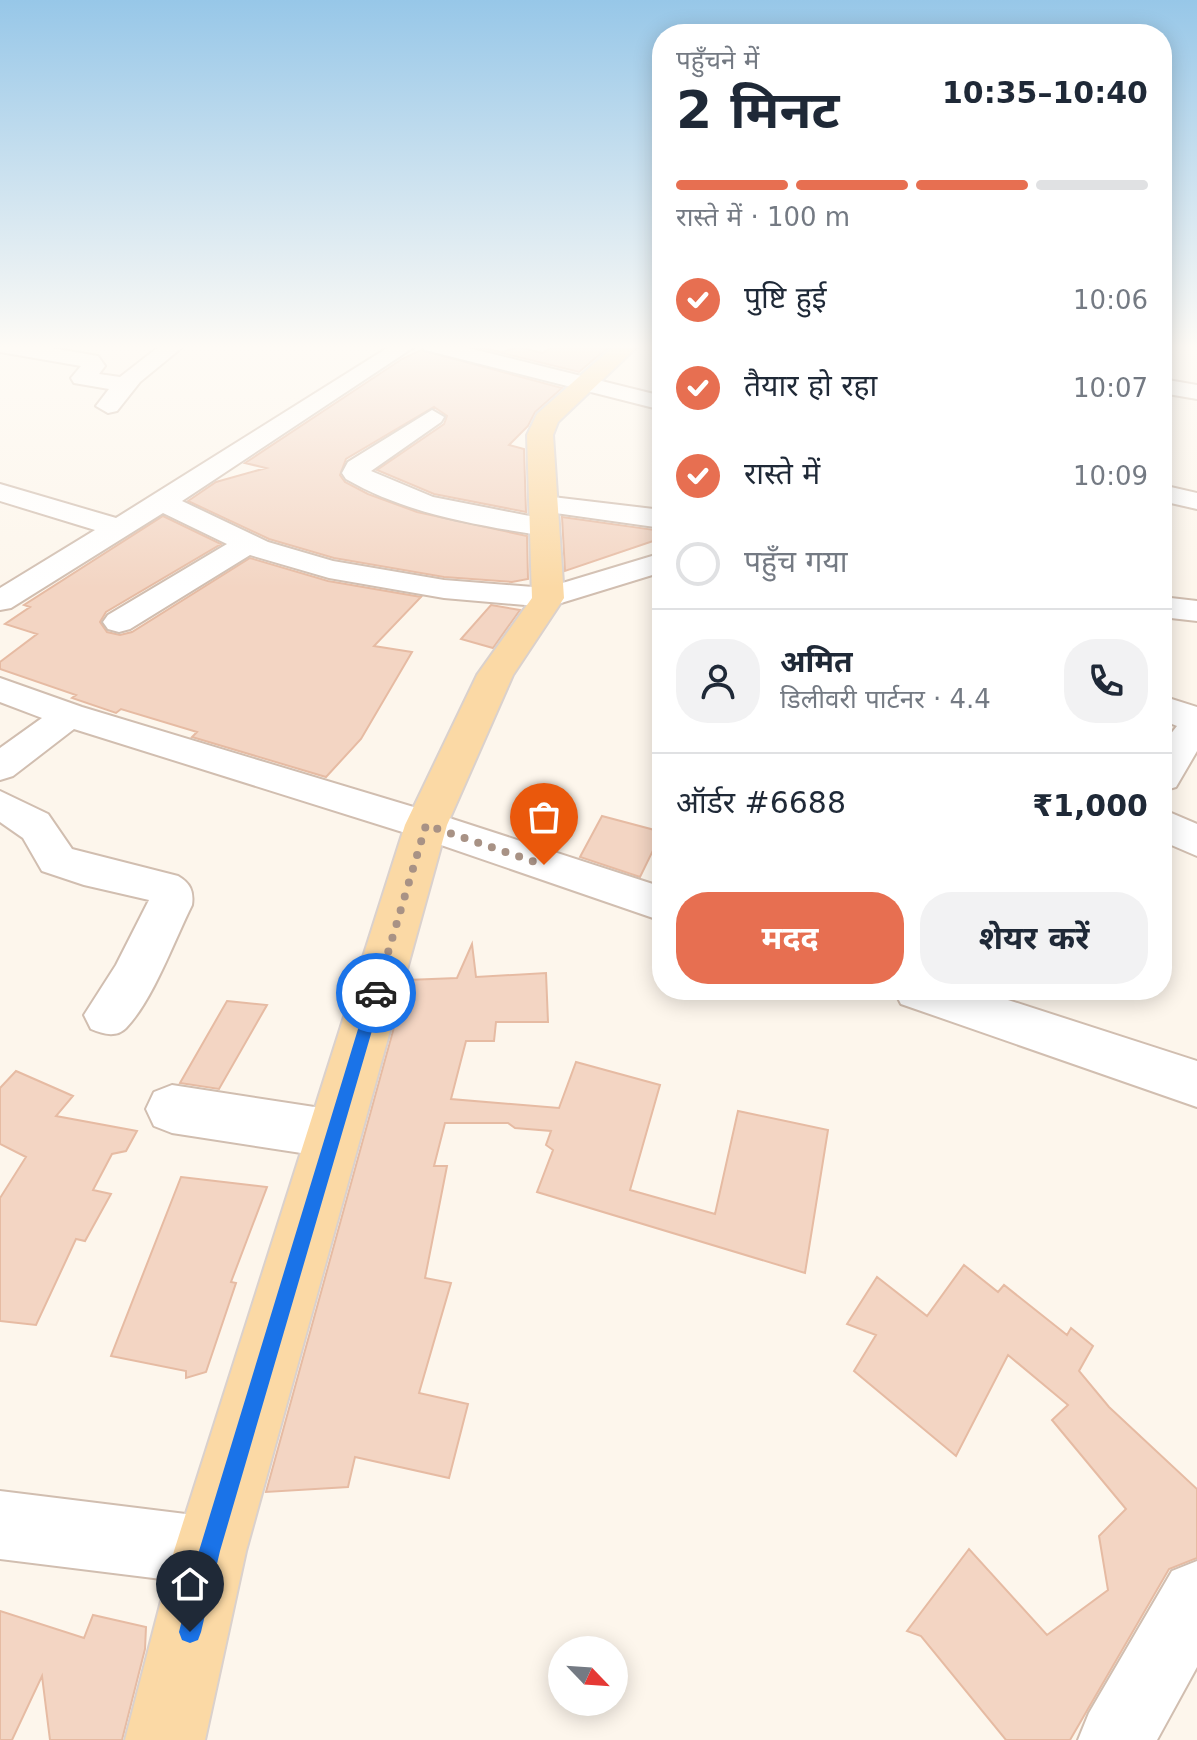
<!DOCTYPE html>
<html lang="hi">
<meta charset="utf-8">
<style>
:root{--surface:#fff;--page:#f2f2f3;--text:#1f2937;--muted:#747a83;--line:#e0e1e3;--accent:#e76f51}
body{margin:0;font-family:"DejaVu Sans","Noto Sans Devanagari",sans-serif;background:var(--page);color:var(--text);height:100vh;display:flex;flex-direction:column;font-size:30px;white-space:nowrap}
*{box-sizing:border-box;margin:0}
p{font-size:26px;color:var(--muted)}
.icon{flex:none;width:44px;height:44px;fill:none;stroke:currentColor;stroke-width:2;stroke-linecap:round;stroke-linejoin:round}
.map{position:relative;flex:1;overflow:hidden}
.sheet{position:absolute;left:652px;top:24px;width:520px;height:976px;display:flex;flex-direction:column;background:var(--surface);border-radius:32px;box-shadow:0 4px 20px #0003}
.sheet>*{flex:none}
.needle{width:52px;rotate:115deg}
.tools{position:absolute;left:548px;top:1636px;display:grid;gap:16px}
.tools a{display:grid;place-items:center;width:80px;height:80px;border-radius:50%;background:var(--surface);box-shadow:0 4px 20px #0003;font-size:40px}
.pin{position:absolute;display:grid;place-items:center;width:68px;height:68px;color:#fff;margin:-82px -34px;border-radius:50% 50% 50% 0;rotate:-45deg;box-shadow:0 0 8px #0007}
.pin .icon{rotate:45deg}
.courier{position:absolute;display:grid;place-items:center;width:80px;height:80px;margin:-40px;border:6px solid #1a73e8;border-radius:50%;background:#fff;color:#222;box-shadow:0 2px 10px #0007}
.summary em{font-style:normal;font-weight:700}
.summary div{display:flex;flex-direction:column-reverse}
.summary{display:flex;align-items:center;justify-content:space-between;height:136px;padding:0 24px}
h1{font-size:52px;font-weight:700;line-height:60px}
.bar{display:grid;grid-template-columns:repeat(4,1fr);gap:12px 8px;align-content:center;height:96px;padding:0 24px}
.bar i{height:10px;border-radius:6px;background:var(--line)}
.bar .selected{background:var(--accent)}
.bar p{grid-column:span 4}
.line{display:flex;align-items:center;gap:20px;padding:0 24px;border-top:2px solid var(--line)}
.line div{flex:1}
.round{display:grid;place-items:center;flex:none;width:84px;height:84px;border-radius:32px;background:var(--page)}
ol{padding:0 24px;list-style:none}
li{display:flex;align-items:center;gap:24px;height:88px}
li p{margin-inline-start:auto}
li .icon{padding:8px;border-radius:50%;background:var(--accent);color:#fff;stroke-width:4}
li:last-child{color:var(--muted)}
li i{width:44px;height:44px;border:4px solid var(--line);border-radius:50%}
.action{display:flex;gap:16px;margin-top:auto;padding:16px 24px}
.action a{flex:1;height:92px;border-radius:32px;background:var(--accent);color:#fff;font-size:32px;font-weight:700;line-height:92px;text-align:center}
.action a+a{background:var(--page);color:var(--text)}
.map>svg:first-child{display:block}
</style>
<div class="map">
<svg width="1197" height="1740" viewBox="0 0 1197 1740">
<rect width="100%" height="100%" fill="#fdf6ec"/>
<path fill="#f3d5c3" stroke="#e6bba3" stroke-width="2" d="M 556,345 L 611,345 L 579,372 L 478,347 L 502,352 L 519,347 L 542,353 Z
M 421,350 L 562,388 L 535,412 L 528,426 L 509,445 L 524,449 L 526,512 L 434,494 L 377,470 L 444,424 L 447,416 L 434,407 L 346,459 L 340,475 L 345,482 L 368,494 L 417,512 L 527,536 L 528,579 L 512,582 L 444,577 L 334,558 L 269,539 L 188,501 L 216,482 L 266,468 L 245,463 L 402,359 Z
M 163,516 L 221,544 L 106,612 L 100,622 L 107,632 L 120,635 L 132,632 L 250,558 L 328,581 L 421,597 L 374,646 L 412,652 L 361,739 L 326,777 L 192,737 L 197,732 L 121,709 L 116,713 L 72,698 L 76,695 L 0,669 L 0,662 L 37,634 L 5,624 L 30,607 L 24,605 Z
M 562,517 L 662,531 L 662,538 L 565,571 Z
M 491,605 L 520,610 L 493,648 L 461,639 Z
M 602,816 L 662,832 L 640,877 L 580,857 Z
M 472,944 L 476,977 L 546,973 L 548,1022 L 496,1022 L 494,1041 L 466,1041 L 451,1099 L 559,1108 L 576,1062 L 660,1085 L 630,1190 L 715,1214 L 738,1111 L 828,1130 L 805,1273 L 537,1192 L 553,1150 L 546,1145 L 551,1131 L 515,1128 L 508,1123 L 445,1123 L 434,1166 L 447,1166 L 425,1278 L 451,1283 L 419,1393 L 468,1404 L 449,1478 L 355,1457 L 348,1487 L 266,1492 L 407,980 L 457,978 Z
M 227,1001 L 267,1005 L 219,1089 L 180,1083 Z
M 16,1071 L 73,1096 L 56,1116 L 137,1131 L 126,1151 L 112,1154 L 93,1190 L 111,1194 L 85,1241 L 76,1239 L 36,1325 L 0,1321 L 0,1198 L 26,1157 L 0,1144 L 0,1088 Z
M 181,1177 L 267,1187 L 231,1282 L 236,1283 L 206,1372 L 186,1378 L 186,1371 L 111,1356 Z
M 964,1265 L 998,1292 L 1004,1285 L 1067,1335 L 1071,1328 L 1093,1346 L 1079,1371 L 1109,1407 L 1197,1489 L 1197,1558 L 1169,1569 L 1070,1740 L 1006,1740 L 921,1636 L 907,1631 L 969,1549 L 1047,1635 L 1108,1590 L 1099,1536 L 1126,1509 L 1052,1420 L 1068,1405 L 1008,1355 L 956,1456 L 854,1371 L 876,1335 L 847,1324 L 877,1277 L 927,1316 Z
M 0,1611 L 84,1638 L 93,1615 L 146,1627 L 145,1649 L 122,1740 L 50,1740 L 42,1676 L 12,1740 L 0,1740 Z"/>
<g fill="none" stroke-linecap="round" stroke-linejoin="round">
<defs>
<path id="minor" d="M 0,345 L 34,345 L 98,356 L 105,366 L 99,374 L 120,377 L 161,345 L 185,345 L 140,382 L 117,411 L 108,413 L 96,406 L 109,389 L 74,383 L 71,378 L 81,366 L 0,352 Z
M 392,345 L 417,345 L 182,501 L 268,542 L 333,561 L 444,580 L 546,588 L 662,553 L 662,572 L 548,607 L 444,598 L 329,578 L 250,555 L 130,629 L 119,632 L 108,629 L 103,622 L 108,615 L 227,544 L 163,513 L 11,608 L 0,610 L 0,588 L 95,530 L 0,501 L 0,484 L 116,518 Z
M 422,345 L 456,345 L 662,396 L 662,410 L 425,350 Z
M 1162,379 L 1197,385 L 1197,399 L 1162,393 Z
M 432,410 L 444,417 L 441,422 L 371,471 L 433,497 L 555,521 L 559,527 L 555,533 L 545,536 C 476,525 407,514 346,479 L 342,473 L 348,462 Z
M 1162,485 L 1197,493 L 1197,509 L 1162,501 Z
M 544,496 L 662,510 L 662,528 L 534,510 L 530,504 L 534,498 Z
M 1162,597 L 1197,601 L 1197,621 L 1162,617 Z
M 0,678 L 82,707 L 440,815 L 662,887 L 662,921 L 412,835 L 74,729 L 13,776 L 0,780 L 0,748 L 42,718 L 0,702 Z
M 1162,696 L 1197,707 L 1197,751 L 1176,787 L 1162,791 L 1162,745 L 1177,726 L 1162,720 Z
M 0,791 L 48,814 L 72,849 L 178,876 C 190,883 194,891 192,905 C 174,941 153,1000 126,1028 C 116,1038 103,1034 91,1029 L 84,1015 L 116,965 L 149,900 L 84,885 L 42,871 L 23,838 L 0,822 Z
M 1162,809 L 1197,824 L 1197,856 L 1162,841 Z
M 894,990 L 977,990 L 1197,1061 L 1197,1107 L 901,1004 Z
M 172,1085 L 334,1110 L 352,1117 L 360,1134 L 352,1151 L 334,1158 L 172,1133 L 154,1126 L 146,1109 L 154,1092 Z
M 0,1491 L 210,1517 L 234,1527 L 244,1551 L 234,1575 L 210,1585 L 0,1559 Z
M 1197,1561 L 1197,1667 L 1157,1740 L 1078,1740 L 1089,1713 L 1172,1571 Z"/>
<path id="major" d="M 615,345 L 639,345 L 558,422 L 553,435 L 564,598 L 513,675 L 447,825 L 246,1551 L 205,1740 L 125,1740 L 174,1551 L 405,825 L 477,675 L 532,598 L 527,435 L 537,414 Z"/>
</defs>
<use href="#minor" stroke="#d1beb0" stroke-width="4"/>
<use href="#major" stroke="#dad1cd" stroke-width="4"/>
<use href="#minor" fill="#fff" fill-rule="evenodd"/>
<use href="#major" fill="#fbd9a5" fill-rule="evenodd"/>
</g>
<linearGradient id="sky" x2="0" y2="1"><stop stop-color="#97c7e8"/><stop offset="0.59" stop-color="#fefbf6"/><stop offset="1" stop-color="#fefbf6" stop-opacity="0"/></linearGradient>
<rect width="1197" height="588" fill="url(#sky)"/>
<path fill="#1a73e8" d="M 376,986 L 383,993 L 220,1551 L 201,1632 L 198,1640 L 190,1643 L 182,1640 L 179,1632 L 199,1551 L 369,993 Z"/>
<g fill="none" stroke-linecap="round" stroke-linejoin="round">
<path stroke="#a89285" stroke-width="8" stroke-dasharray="0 14.4" d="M 376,993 L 426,825 L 544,865"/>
</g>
</svg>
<div class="tools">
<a><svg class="needle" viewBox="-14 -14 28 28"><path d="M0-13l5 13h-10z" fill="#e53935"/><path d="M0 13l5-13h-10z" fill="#747a83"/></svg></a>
</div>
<div class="pin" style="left:544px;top:865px;background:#ea580c"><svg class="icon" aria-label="bag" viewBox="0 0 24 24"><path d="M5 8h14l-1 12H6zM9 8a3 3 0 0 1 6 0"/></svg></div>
<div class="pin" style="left:190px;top:1632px;background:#1f2937"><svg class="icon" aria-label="home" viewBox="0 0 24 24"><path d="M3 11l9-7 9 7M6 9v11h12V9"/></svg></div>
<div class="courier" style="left:376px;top:993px"><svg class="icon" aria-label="car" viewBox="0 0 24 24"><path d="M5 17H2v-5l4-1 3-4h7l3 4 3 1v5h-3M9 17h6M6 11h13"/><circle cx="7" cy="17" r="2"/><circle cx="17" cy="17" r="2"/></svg></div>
<section class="sheet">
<div class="summary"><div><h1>2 मिनट</h1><p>पहुँचने में</p></div><em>10:35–10:40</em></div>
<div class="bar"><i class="selected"></i><i class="selected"></i><i class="selected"></i><i></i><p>रास्ते में · 100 m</p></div>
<ol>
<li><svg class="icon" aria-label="check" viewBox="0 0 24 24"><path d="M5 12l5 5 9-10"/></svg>पुष्टि हुई<p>10:06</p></li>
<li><svg class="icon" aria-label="check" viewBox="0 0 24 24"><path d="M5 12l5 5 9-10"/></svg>तैयार हो रहा<p>10:07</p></li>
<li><svg class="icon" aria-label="check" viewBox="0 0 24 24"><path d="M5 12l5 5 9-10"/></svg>रास्ते में<p>10:09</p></li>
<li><i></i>पहुँच गया</li>
</ol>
<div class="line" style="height:144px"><a class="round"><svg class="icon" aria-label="person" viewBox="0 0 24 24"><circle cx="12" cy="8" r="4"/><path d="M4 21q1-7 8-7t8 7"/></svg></a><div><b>अमित</b><p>डिलीवरी पार्टनर · 4.4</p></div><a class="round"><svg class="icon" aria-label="phone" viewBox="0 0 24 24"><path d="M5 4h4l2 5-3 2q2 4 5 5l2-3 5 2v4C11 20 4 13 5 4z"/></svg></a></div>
<div class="line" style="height:104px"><div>ऑर्डर #6688</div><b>₹1,000</b></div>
<div class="action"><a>मदद</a><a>शेयर करें</a></div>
</section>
</div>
